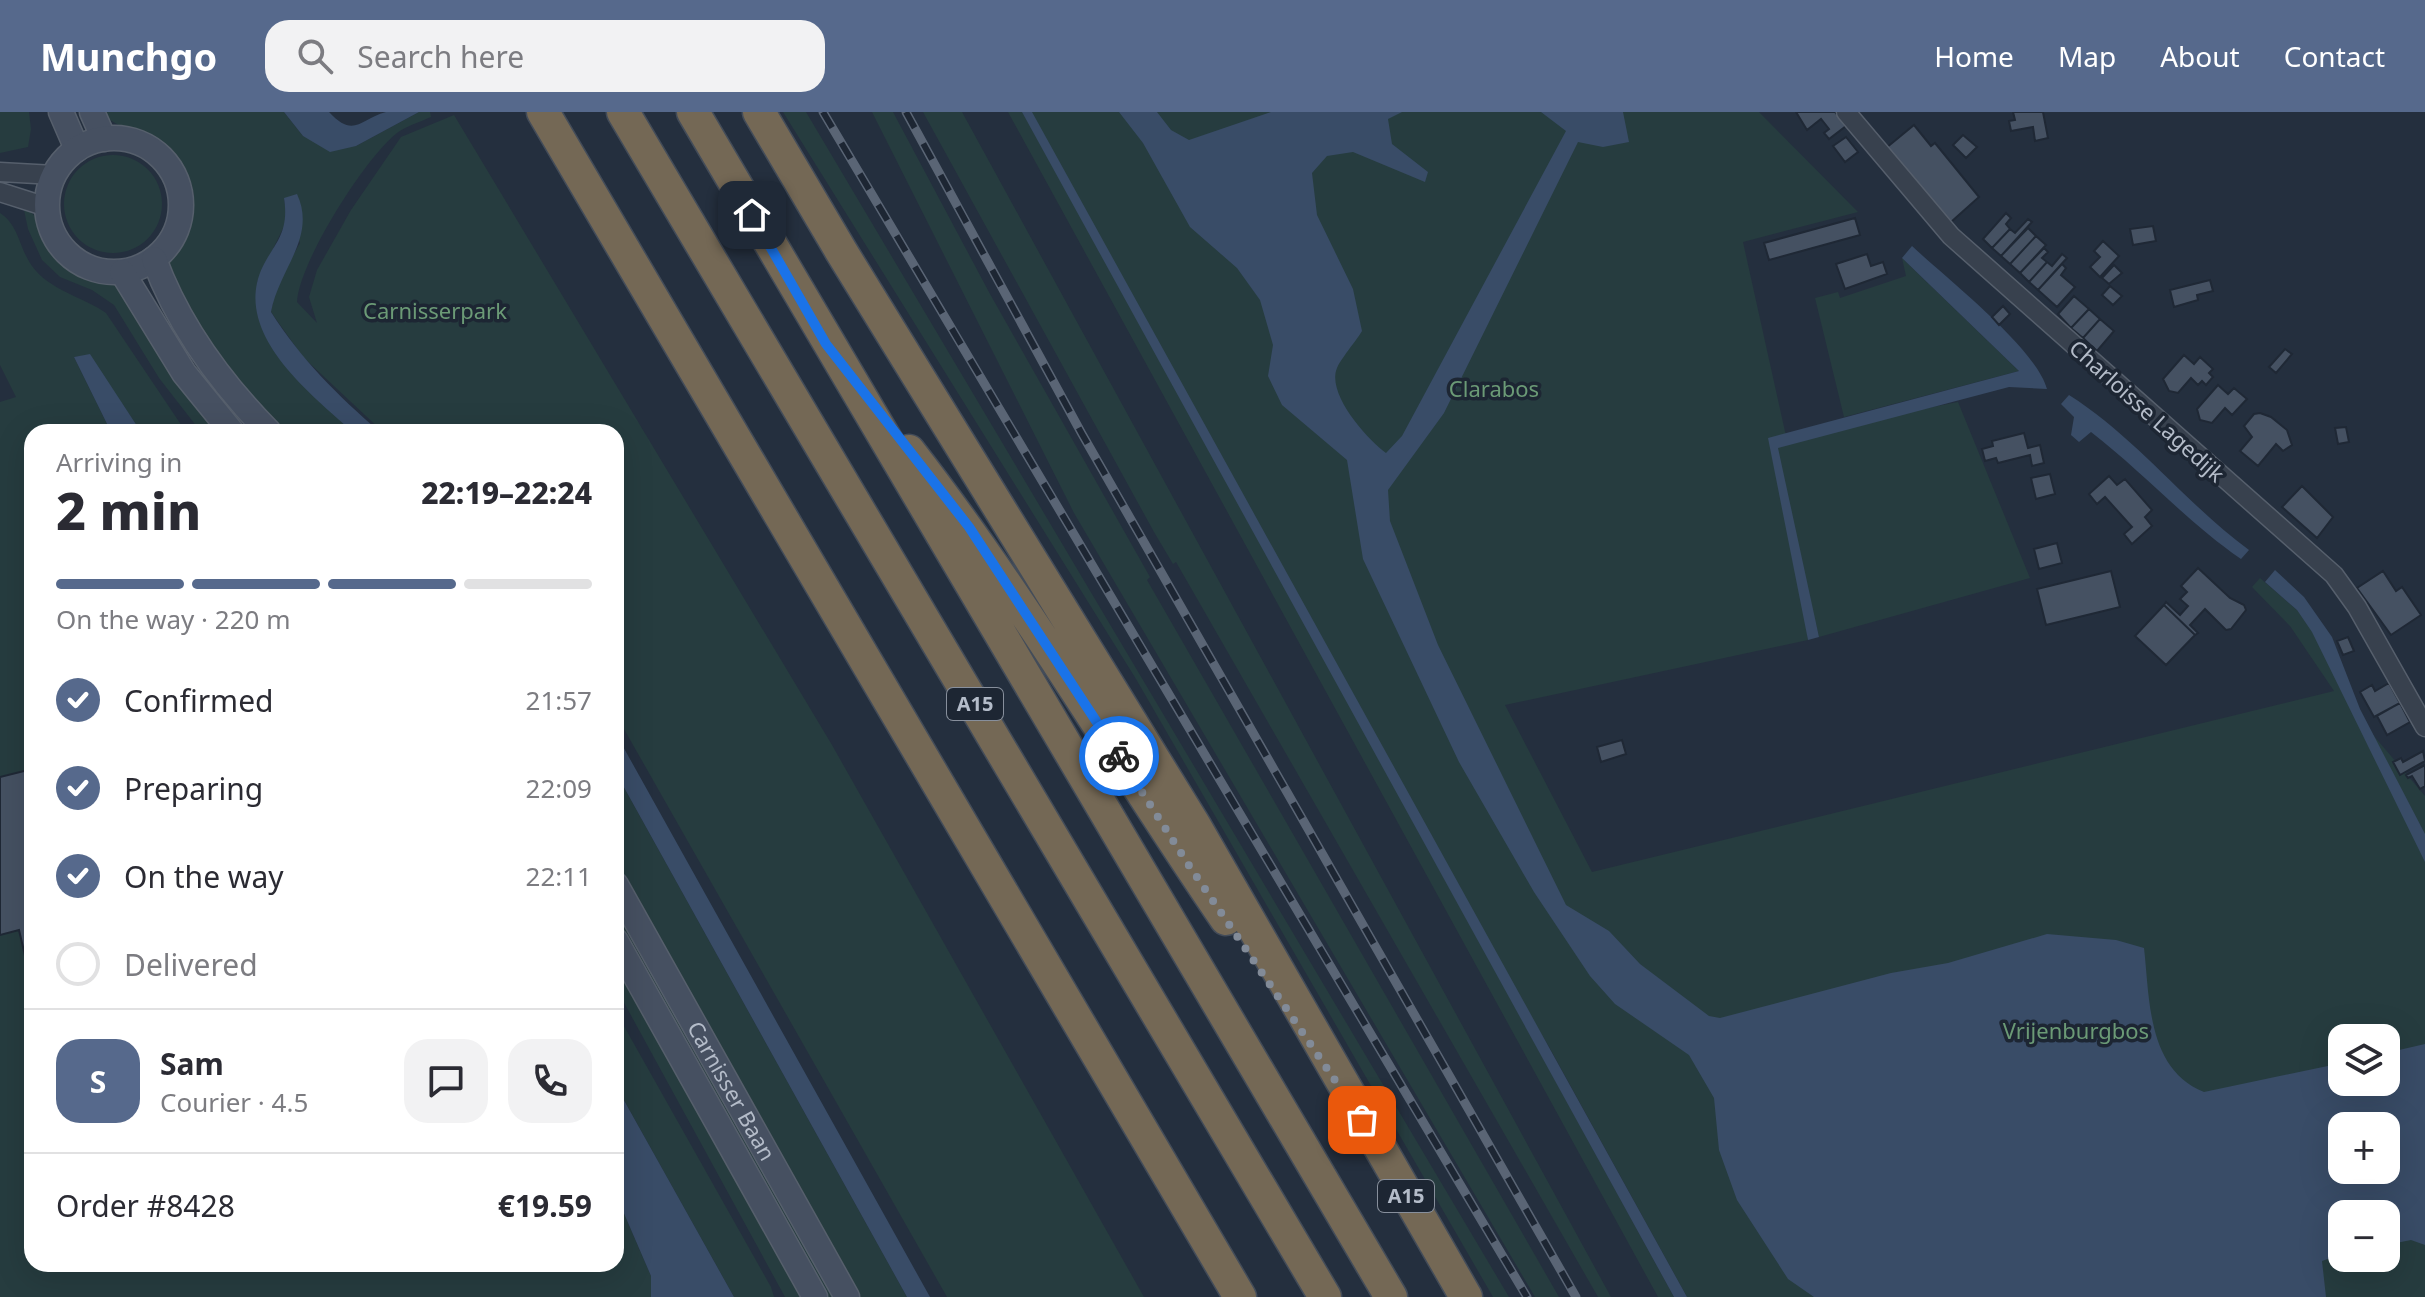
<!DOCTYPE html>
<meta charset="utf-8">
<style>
:root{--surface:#fff;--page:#f2f2f3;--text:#2b2b33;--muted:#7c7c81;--line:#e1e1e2;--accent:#56698c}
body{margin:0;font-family:"Noto Sans",sans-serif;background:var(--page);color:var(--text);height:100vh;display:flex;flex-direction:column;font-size:30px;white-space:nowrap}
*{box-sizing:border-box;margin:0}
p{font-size:26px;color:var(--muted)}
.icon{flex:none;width:44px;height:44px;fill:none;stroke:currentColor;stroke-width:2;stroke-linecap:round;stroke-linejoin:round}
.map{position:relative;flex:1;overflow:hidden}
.side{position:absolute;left:24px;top:312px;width:600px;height:848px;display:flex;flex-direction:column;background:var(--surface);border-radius:24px;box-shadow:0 8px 32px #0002}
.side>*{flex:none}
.tools{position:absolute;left:2328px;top:912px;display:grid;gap:16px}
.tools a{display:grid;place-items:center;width:72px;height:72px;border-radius:16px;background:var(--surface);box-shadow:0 8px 32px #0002;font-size:40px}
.pin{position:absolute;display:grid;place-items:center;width:68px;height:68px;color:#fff;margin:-34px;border-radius:16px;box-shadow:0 4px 12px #0006}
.courier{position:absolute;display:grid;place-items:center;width:80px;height:80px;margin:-40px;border:6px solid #1a73e8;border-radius:50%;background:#fff;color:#222;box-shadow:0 2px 10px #0007}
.head em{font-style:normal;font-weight:800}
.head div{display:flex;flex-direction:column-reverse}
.head{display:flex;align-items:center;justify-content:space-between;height:136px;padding:0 32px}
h1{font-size:52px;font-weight:800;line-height:60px}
.bar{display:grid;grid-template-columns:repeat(4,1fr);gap:12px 8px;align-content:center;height:96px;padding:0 32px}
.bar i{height:10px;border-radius:6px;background:var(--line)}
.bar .active{background:var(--accent)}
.bar p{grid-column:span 4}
.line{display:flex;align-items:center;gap:20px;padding:0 32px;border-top:2px solid var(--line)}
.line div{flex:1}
.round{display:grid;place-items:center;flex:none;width:84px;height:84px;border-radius:24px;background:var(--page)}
ol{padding:0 32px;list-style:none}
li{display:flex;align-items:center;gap:24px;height:88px}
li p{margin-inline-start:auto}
li .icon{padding:8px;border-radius:50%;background:var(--accent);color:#fff;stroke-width:4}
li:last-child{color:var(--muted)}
li i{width:44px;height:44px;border:4px solid var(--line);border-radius:50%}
header{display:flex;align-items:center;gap:48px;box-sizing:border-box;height:112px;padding:0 40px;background:var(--accent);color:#fff}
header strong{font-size:38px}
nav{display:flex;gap:44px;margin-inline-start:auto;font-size:28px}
.search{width:560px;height:72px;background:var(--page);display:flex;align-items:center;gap:20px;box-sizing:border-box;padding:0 28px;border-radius:24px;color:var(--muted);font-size:30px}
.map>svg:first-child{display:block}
</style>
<header>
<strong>Munchgo</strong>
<div class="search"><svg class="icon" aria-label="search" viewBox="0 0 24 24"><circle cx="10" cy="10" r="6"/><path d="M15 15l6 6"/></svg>Search here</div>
<nav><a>Home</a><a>Map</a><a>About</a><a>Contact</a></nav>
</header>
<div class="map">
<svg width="2425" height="1185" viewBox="0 0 2425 1185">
<rect width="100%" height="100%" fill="#242f3e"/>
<path fill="#263c3f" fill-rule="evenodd" d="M 0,0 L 29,0 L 31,17 L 28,35 L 0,41 Z
M 101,0 L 284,0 L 303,24 L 356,34 L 419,0 L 430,0 L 431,5 C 420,10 406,14 397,21 C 365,46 299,150 297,190 L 317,211 L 309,185 L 317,158 L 351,98 L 401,25 L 454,3 L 832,633 L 1144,1185 L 947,1185 L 616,603 L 616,320 L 383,320 L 303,245 L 271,200 L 276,173 L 300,131 L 284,86 L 287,108 L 257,170 L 277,244 L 353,320 L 286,320 C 258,294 157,184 169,145 C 171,141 178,135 181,131 C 194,111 199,82 187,61 C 165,18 129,28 101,0 Z
M 783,0 L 806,0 L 1509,1185 L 1493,1185 L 1136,567 Z
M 872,0 L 893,0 L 990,182 L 1150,465 L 1147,468 L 1559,1185 L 1535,1185 L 1074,401 Z
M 923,0 L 962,0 L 1611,1185 L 1598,1185 L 1176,450 L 1173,452 L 1154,420 Z
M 1008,0 L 1759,0 L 1858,100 L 1743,130 L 1786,324 L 1958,290 L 2030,466 L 1819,525 L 1816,512 L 1806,514 L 1808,528 L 1505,593 L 1592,760 L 2334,579 L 2290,514 L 2252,475 L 2260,466 L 2297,498 L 2313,520 L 2351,597 L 2425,684 L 2425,1185 L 1687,1185 L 1548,933 L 1474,812 L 1164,255 L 1674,1185 L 1658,1185 ZM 2342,926 L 2386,926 L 2386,970 L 2342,970 ZM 2342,1014 L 2386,1014 L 2386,1058 L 2342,1058 ZM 2342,1102 L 2386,1102 L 2386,1146 L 2342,1146 Z
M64 92a49 49 0 1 1 98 0a49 49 0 1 1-98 0Z
M 27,97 L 36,105 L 62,148 L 85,162 L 115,170 L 224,320 L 201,320 L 159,266 L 114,193 L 92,178 L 60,165 L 42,148 L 28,117 L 24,98 Z
M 0,101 C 19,113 19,136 32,154 C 49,178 83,185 106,201 L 186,320 L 141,320 L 89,243 L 74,245 L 111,320 L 32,320 L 32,1152 L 616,1152 L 616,1083 L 651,1164 L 651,1185 L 0,1185 L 0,290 L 16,285 L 0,253 Z
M 1902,146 L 2019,259 L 1844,305 L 1815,186 L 1838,180 L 1840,186 L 1906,164 Z
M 616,661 L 907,1185 L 855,1185 L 616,759 Z
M 616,788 L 839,1185 L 822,1185 L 616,816 Z
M 616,842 L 808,1185 L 785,1185 L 616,876 Z
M 616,900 L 771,1175 L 774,1185 L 734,1185 L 616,974 Z"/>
<path fill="#394c67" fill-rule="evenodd" d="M 284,0 L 329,0 C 354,27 360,7 386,0 C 396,0 409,0 419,0 L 356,34 L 330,40 L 303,24 Z
M 1022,0 L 1032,0 L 1687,1185 L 1674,1185 Z
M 1119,0 L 1157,0 L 1171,18 L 1189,28 L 1271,0 L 1402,0 L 1388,7 L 1392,32 L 1428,60 L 1425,70 L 1353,40 L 1327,44 L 1312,61 L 1317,103 L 1353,177 L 1362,219 C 1356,229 1340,248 1337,256 C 1326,282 1368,328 1386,341 L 1402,324 L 1566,19 L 1541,0 L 1623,0 L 1629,30 L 1603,35 L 1578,30 L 1444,301 L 1388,378 L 1390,409 L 1438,533 L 1566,793 L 1609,819 L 1640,852 L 1709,904 L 1720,906 L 1891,861 L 1948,851 L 2047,822 L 2116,828 L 2144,836 C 2150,888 2147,957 2204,980 L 2342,951 L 2342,970 L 2386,970 L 2386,941 L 2425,932 L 2425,1133 L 2411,1128 L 2386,1133 L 2386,1102 L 2342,1102 L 2342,1142 L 2322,1149 L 2326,1185 L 1814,1185 L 1788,1167 L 1737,1088 L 1719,1038 L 1714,986 L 1689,943 L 1615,892 L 1590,864 L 1534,780 L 1459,650 L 1363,447 L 1347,348 L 1282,293 L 1268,264 L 1273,233 L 1260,188 L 1237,156 L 1190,115 L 1143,31 ZM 2342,1014 L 2386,1014 L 2386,1058 L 2342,1058 Z
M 297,82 C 317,125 279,157 271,200 C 301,247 338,284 380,320 L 353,320 C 314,285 244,231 257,171 C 265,136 291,130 284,86 Z
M 1912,134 C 1946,166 2036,236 2047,277 L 2009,275 L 1778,336 L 1819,525 L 1808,528 L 1768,326 L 2019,259 L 1902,146 Z
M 90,242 L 141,320 L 111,320 L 74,245 Z
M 2069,283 C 2137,326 2185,391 2249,438 L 2241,447 C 2187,410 2143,360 2091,320 L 2079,330 L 2071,323 L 2074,305 L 2061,292 Z
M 2275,458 L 2304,485 L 2332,525 L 2360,597 L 2425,722 L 2425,750 L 2312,520 L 2297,498 L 2265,470 Z
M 616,622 L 930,1185 L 907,1185 L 616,661 Z
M 616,974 L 734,1185 L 651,1185 L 651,1164 L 616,1083 Z"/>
<path fill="#455162" stroke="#1f2835" stroke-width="2" d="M 1796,0 L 1835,0 L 1846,14 L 1829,27 L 1824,21 L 1829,17 L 1821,7 L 1807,18 Z
M 2013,0 L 2043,0 L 2048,26 L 2035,29 L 2033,15 L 2011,19 L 2009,9 L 2015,8 Z
M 1914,13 L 1931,34 L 1935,31 L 1979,85 L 1951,110 L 1886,36 Z
M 1963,23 L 1977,35 L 1966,46 L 1953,33 Z
M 1846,25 L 1858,40 L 1845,50 L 1833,34 Z
M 2006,101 L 2011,106 L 2006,112 L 2010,117 L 1992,136 L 1983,127 Z
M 1855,106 L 1860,123 L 1769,148 L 1764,131 Z
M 2028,107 L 2032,110 L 2001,144 L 1992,136 L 2010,117 L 2015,121 Z
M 2153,114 L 2156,129 L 2133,133 L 2130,117 Z
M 2028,116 L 2036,124 L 2010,152 L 2001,144 Z
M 2036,124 L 2046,133 L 2020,161 L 2010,152 Z
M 2103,129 L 2119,144 L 2100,165 L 2090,155 L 2100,145 L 2094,139 Z
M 2044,136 L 2048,140 L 2042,146 L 2047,150 L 2029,170 L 2020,161 Z
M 1867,142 L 1871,154 L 1883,150 L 1887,162 L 1845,177 L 1836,152 Z
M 2062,142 L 2067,146 L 2038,178 L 2029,170 L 2047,150 L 2052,154 Z
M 2062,152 L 2066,156 L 2061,163 L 2075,175 L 2057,195 L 2038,178 Z
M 2114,153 L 2122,161 L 2109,172 L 2102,166 Z
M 2210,168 L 2213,179 L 2197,183 L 2198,188 L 2174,195 L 2170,178 Z
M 2110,174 L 2122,184 L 2113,193 L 2102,183 Z
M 2074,184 L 2089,197 L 2071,216 L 2058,202 Z
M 2003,194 L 2010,202 L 1999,213 L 1992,205 Z
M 2089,197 L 2100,207 L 2083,226 L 2071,216 Z
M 2100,207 L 2114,219 L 2097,239 L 2083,226 Z
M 2285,237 L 2292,242 L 2276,261 L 2269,255 Z
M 2184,243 L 2194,252 L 2200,245 L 2213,257 L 2209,261 L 2213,265 L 2206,273 L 2202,269 L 2198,273 L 2191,266 L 2178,281 L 2169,279 L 2163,267 Z
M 2218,273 L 2228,282 L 2234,276 L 2247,287 L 2232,303 L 2225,296 L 2212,311 L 2200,308 L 2197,297 Z
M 2260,301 L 2271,305 L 2287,318 L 2292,333 L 2283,339 L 2276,332 L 2258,354 L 2240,339 L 2252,325 L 2244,314 L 2254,302 Z
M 2346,315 L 2349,330 L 2338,332 L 2335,316 Z
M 2024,321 L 2028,336 L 2040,333 L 2044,351 L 2032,354 L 2030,343 L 1998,351 L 1996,346 L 1985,349 L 1982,337 L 1993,334 L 1992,329 Z
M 2050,362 L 2055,382 L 2036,387 L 2031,366 Z
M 2109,364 L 2117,373 L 2125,367 L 2152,398 L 2145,405 L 2152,414 L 2132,432 L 2124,422 L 2132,415 L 2105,385 L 2097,392 L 2089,382 Z
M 2302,374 L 2333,405 L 2317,426 L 2282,395 Z
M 2057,431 L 2062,451 L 2039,457 L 2034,437 Z
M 2198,456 L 2230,486 L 2244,493 L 2246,498 L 2231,517 L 2226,518 L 2205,497 L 2190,513 L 2198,521 L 2195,523 L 2164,493 L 2166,490 L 2180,503 L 2188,494 L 2180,487 L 2187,480 L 2181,474 Z
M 2111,459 L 2120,495 L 2046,513 L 2037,477 Z
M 2383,459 L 2396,479 L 2402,475 L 2421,503 L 2391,523 L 2357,476 Z
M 2164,493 L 2195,523 L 2166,553 L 2135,524 Z
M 2348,525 L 2354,539 L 2343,543 L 2337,529 Z
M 2389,571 L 2400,591 L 2374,605 L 2360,580 L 2372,573 L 2375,579 Z
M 2400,591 L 2410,610 L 2387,623 L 2377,604 Z
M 1622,628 L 1626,642 L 1601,650 L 1597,635 Z
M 2423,639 L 2425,649 L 2400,663 L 2393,650 L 2401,646 L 2403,650 Z
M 2425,653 L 2425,674 L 2420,677 L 2412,664 L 2408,666 L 2406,663 Z
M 32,657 L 32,851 L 27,852 L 19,818 L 0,823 L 0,665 Z"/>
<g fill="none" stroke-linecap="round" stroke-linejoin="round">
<defs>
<path id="street" d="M 1846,0 L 1951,124 L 2334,463 L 2357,495 L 2425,615
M 0,60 L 54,63
M 0,80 L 47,95"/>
<g id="secondary">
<path d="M 61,0 L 77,37"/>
<path d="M 92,0 L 104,27"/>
<circle cx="114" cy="93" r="67"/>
<path d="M 154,147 C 178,213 220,270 269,320"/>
<path d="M 122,160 L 184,261 L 232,320"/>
<path id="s1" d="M 616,773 L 847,1185"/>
<path d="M 616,829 L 815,1185"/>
</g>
<path id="highway" d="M 543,0 L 1240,1185
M 623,0 L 1325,1185
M 693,0 L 1391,1185
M 759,0 L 841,139 L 1195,714 L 1466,1185
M 909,339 C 1025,488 1119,651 1226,807"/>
</defs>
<use href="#street" stroke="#565f6c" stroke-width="21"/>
<use href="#secondary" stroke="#565f6c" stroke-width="27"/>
<use href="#highway" stroke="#434c59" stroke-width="35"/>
<use href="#street" stroke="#38414e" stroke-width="18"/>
<use href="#secondary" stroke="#465061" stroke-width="24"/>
<use href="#highway" stroke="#746855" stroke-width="32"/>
<defs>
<path id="rail" d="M 823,0 L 1527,1185
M 906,0 L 1082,322 L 1576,1185"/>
</defs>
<use href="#rail" stroke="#5a6575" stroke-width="9"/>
<use href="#rail" stroke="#1d2633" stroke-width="6" stroke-dasharray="18" stroke-linecap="butt"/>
</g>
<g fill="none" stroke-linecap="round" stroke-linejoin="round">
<path stroke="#828b98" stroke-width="8" stroke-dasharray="0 14.4" d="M 1119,644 L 1190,755 L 1362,1008"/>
<path stroke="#1a73e8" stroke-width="10" d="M 752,103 L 826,232 L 969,415 L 1119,644"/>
</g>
<g text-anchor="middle" stroke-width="7" stroke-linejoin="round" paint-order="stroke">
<g fill="#1d2633" stroke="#878f9c" stroke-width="2">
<rect x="947" y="576" width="56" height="32" rx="6"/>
<rect x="1378" y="1068" width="56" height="32" rx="6"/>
</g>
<g font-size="20" font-weight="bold" fill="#b4bcc9">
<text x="975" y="599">A15</text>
<text x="1406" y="1091">A15</text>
</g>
<g font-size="22" fill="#6b9a76" stroke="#1d2633">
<text x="435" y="207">Carnisserpark</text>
<text x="1494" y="285">Clarabos</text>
<text x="2076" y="927">Vrijenburgbos</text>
</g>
<g font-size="22" fill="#b4bcc9" stroke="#1d2633">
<text transform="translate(2147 299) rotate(42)" y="8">Charloisse Lagedijk</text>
<text dy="8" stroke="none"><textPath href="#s1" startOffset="236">Carnisser Baan</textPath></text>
</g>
</g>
</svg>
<div class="tools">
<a><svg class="icon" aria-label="layers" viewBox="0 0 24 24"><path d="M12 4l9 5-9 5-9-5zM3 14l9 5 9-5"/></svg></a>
<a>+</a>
<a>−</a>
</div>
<div class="pin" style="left:1362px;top:1008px;background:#ea580c"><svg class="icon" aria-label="bag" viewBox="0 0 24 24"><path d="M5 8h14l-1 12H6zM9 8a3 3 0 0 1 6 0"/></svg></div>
<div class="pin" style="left:752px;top:103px;background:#1f2937"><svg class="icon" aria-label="home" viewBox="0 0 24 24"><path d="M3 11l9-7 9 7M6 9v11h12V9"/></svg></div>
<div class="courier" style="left:1119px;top:644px"><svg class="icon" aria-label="bike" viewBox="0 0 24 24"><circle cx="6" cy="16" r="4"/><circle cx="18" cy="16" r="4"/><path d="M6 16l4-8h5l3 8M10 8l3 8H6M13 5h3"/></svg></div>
<section class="side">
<div class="head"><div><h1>2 min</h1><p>Arriving in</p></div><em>22:19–22:24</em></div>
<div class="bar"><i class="active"></i><i class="active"></i><i class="active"></i><i></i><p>On the way · 220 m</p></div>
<ol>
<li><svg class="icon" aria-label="check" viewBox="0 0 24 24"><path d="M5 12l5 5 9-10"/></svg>Confirmed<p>21:57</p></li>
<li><svg class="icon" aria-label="check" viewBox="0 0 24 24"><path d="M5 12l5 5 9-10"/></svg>Preparing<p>22:09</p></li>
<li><svg class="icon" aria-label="check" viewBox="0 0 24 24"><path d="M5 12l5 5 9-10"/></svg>On the way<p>22:11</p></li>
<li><i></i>Delivered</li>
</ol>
<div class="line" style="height:144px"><b class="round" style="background:var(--accent);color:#fff">S</b><div><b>Sam</b><p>Courier · 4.5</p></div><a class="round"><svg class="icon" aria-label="chat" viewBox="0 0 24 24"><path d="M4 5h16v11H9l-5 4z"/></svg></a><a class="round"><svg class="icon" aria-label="phone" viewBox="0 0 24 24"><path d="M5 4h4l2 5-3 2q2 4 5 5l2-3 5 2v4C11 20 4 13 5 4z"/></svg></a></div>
<div class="line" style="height:104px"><div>Order #8428</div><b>€19.59</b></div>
</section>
</div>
